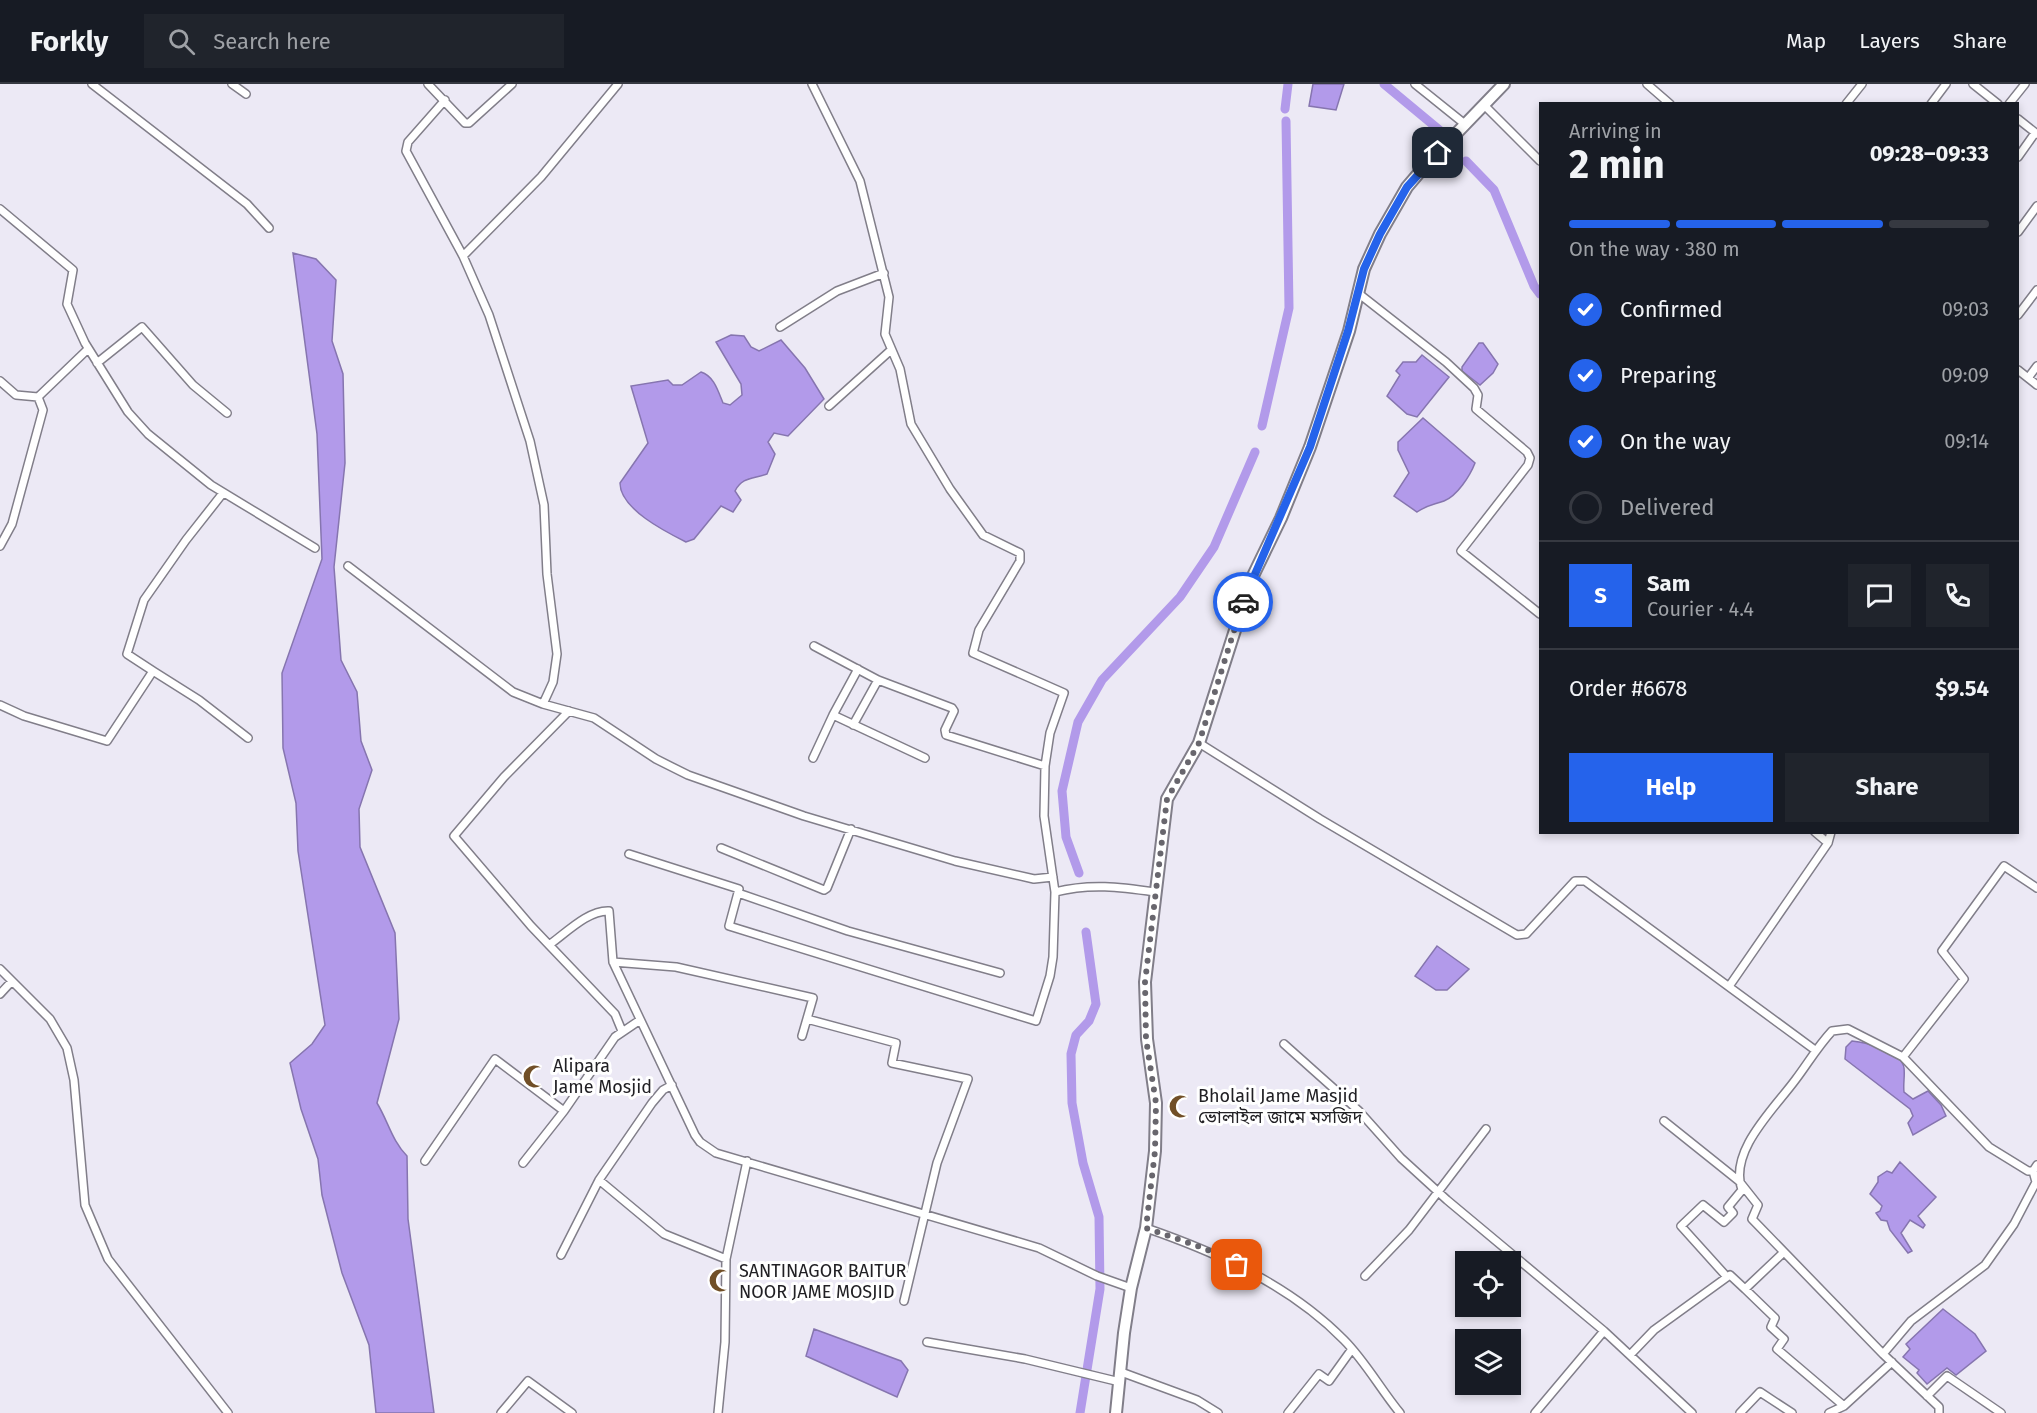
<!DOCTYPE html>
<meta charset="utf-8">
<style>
:root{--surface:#171b24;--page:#20242c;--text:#f1f3f6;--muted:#9ea1a6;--line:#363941;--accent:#2563eb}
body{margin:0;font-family:"Fira Sans","Noto Sans Bengali",sans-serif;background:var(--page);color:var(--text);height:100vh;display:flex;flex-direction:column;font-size:22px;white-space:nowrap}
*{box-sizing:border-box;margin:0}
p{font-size:20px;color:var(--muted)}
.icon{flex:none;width:33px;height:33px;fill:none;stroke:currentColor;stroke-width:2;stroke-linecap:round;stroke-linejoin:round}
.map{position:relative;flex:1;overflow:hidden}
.sheet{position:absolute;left:1539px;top:18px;width:480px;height:732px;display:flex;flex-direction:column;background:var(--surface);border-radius:0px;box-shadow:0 3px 9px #0003}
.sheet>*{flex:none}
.fabs{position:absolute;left:1455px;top:1167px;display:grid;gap:12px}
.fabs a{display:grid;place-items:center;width:66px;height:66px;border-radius:0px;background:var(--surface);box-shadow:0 3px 9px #0003;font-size:30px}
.pin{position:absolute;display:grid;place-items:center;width:51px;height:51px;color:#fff;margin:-26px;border-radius:12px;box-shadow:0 3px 9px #0006}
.courier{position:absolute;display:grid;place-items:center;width:60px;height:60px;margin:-30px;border:4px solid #2563eb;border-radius:50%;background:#fff;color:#222;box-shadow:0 2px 8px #0007}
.head em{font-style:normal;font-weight:700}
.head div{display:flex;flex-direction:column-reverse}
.head{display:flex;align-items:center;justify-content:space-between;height:102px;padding:0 30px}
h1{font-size:39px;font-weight:700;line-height:45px}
.bar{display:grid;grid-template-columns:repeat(4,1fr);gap:9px 6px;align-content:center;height:72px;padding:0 30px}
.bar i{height:8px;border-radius:4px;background:var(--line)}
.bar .selected{background:var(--accent)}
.bar p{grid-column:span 4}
.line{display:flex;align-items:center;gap:15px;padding:0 30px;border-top:2px solid var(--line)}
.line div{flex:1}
.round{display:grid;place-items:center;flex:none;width:63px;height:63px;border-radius:0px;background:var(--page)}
ol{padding:0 30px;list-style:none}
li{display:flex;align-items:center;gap:18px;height:66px}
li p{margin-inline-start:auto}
li .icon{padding:6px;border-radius:50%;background:var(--accent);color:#fff;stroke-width:4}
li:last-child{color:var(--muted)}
li i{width:33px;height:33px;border:3px solid var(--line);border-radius:50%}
.primary-button{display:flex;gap:12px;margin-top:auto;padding:12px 30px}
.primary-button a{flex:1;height:69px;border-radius:0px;background:var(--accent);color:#fff;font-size:24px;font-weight:700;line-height:69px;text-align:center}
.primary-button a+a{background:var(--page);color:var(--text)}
header{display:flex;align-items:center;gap:36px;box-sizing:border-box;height:84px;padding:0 30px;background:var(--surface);border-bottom:2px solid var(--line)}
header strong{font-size:28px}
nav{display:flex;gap:33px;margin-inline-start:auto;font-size:21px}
.search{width:420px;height:54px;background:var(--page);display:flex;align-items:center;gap:15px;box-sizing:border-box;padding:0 21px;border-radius:0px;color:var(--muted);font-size:22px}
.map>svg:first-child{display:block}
</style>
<header>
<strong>Forkly</strong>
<div class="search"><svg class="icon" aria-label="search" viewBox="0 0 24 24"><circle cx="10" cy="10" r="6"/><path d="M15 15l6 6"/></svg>Search here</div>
<nav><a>Map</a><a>Layers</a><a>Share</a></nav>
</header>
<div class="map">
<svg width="2037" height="1329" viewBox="0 0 2037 1329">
<rect width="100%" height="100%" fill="#ece9f5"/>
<path fill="#b29aea" stroke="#8675af" stroke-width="1.5" d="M 1313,0 L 1344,0 L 1336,26 L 1309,22 Z
M 293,169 L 316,175 L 336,196 L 332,257 L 343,290 L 345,379 L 334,483 L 341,576 L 357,608 L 361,657 L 372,686 L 359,725 L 360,763 L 395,849 L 399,935 L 377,1019 C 388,1037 392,1057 407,1072 L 408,1135 L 434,1329 L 376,1329 L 369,1261 L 342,1189 L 322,1111 L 318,1075 L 301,1025 L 290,979 L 312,960 L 325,941 L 298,767 L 296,719 L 283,664 L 282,589 L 322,475 L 317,350 Z
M 731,251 L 744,252 L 751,263 L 759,267 L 781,256 L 805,284 L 824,315 L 788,352 L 774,349 L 768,358 L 775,370 L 767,390 C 753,395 742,393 735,407 L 741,416 L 733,428 L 721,422 L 694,455 L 686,458 C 666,448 620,425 620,399 L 648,359 L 631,302 L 668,296 L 673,301 L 682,301 L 701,288 C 714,292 718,307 723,319 L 730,321 L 742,311 L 741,300 L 716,258 Z
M 1479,259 L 1483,259 L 1498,280 L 1493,289 L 1480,301 L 1462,287 L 1462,283 Z
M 1422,271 L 1449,293 L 1417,333 L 1407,330 L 1387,312 L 1400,291 L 1396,287 L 1403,278 L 1416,278 Z
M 1423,334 L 1475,379 C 1470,392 1457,412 1444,417 C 1433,421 1427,421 1417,428 L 1394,412 L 1409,389 L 1398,366 L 1398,358 Z
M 1437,862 L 1469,885 L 1447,906 L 1436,906 L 1415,892 Z
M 1852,957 C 1865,958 1902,968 1904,984 C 1905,992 1903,1000 1904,1008 L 1913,1015 L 1928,1007 L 1941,1021 L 1946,1032 L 1913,1051 L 1908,1039 L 1913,1032 L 1910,1025 L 1845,975 L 1846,963 Z
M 1900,1078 L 1936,1113 L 1918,1132 L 1925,1141 L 1923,1144 L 1910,1136 L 1901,1149 L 1912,1167 L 1908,1169 L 1890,1146 L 1887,1137 L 1881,1136 L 1876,1129 L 1880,1127 L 1882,1122 L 1870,1110 L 1878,1098 L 1878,1093 L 1887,1087 L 1892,1089 Z
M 1943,1225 L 1975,1250 L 1986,1267 L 1956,1291 L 1947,1284 L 1927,1300 L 1917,1289 L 1919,1286 L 1903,1273 L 1910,1265 L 1906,1260 Z
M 814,1245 L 901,1277 L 908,1286 L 897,1313 L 806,1272 Z"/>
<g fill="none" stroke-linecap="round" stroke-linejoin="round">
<path stroke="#b29aea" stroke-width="9" d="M 1384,0 L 1449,54
M 1285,25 L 1288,0
M 1466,77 L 1494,106 L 1534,202 L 1540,210
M 1262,342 L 1289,224 L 1286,37
M 1079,789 L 1066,753 L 1062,707 L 1078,638 L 1102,596 L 1180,513 L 1214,463 L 1255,368
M 1080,1329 L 1100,1205 L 1099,1133 L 1083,1079 L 1072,1019 L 1071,970 L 1076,951 L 1089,937 L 1096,920 L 1086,848"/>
<defs>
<path id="minor" d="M 92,0 L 247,120 L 269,144
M 232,0 L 246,10
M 428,0 L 465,39 L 469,39 L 512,0
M 1415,0 L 1466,41
M 1647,0 L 1670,20
M 1973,0 L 1998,20
M 445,16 L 408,58 L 406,67 L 463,172 L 489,231 L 530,357 L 544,421 L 547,490 L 557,570 L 553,598 L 543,620
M 1846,20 L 1862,0
M 1931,20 L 1946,0
M 2009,20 L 2025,0
M 1484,21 L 1540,77
M 2018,35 L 2037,50
M 2018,73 L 2035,49
M 0,125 L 73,186 L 67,220 L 85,259 L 128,328 L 148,350 L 211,401 L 315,464
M 2018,148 L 2037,122
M 463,172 L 541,93 L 618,0
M 1358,209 L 1446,278 L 1474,304 L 1478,311 L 1476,325 L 1527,368 L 1530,374 L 1528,381 L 1461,467 L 1540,530
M 2018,231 L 2037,206
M 780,243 L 837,207 L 884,189
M 97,279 L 142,243 L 193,301 L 227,329
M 2018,286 L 2037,301
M 2028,294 L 2037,282
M 0,297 L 16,311 L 38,313 L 88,265
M 829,322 L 891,266
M 0,462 L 12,440 L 43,326 L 38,313
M 348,482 L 513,608 L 543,620 L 594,634 L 656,675 L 688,691 L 804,732 L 955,777 L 1034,795 L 1053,793
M 814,562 L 878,596 L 952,624 L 954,627 L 945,646 L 946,651 L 1045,682
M 858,585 L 833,631 L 925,674
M 153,587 L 199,616 L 248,654
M 0,621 L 24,632 L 107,657 L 153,587 L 127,570 L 144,516 L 186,456 L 223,409
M 569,627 L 504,693 L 454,752 L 531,842 L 615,930 L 622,947
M 853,641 L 878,596
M 1199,659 L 1320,735 L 1517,851 L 1526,850 L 1575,797 L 1585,797 L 1815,966
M 813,674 L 833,631
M 1815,748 L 1828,759
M 721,764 L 824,806 L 827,804 L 851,745
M 629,770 L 739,805 L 729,842 L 1036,937 L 1050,892 L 1053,873 L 1055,808 L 1044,732 L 1045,682 L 1050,649 L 1064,609 L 973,569 L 979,546 L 1020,477 L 1020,469 L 983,451 L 950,405 L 911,340 L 900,285 L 885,250 L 889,213 L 860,97 L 812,0
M 1055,808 C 1090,799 1120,803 1155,808
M 738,809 L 848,847 L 1000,889
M 549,861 C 566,849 588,826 609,827 L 613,878 L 695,1051 L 700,1058 L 716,1069 L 1039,1164 L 1097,1192 L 1131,1204
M 613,878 L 676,883 L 813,914 L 802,952
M 0,885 L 50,935 L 67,964 L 74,996 L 85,1121 L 108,1175 L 228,1329
M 1730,901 L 1828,759 L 1831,748
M 0,910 L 12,897
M 807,935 L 896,959 L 892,979 L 968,995 L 937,1079 L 904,1217
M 1284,960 L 1359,1027 L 1401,1074 L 1447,1116 L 1604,1247 L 1692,1329
M 1903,973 L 1964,895 L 1942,867 L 2004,782 L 2037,804
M 1664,1037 L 1739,1097 L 1758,1121 L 1752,1135 L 1883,1270
M 425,1077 L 495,975 L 564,1027 L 615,953 L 640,936
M 523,1079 L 564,1027
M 599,1096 L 664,1150 L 726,1175
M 1146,1144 C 1218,1169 1290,1201 1344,1256 C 1365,1277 1381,1306 1400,1329
M 561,1171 L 599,1096 L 652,1019 L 663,1006 L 672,1001
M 1365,1192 L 1409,1146 L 1486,1045
M 1727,1193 L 1681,1142 L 1703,1121 L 1724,1138 L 1733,1129 L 1728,1123 L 1742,1106 C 1728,1067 1775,1024 1796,995 C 1808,979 1818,962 1832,947 L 1848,945 L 1903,973 L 1989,1063 L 2028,1087 L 2033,1087
M 1745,1205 L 1775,1234 L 1771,1243 L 1784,1255 L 1777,1265 L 1844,1322
M 927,1258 L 1025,1275 L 1120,1298
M 1630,1271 L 1654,1246 L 1730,1191 L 1745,1205 L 1784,1168
M 1121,1288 L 1197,1316 L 1218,1329
M 1927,1312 L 1947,1292 L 2001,1329
M 501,1329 L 528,1297 L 572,1329
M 718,1329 L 725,1258 L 726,1175 L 747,1077
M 1288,1329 L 1319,1290 L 1329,1297 L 1352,1265
M 1535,1329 L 1604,1247
M 1740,1329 L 1760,1308 L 1792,1329
M 1829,1329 L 1844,1322 L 1892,1278
M 1939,1329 L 1939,1323 L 1883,1270 L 1911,1237 L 1985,1181 L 2014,1140 L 2036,1098 L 2033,1087 L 2037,1081"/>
<path id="primary" d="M 1116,1329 L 1124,1249 L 1131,1204 L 1146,1144 L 1155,1067 L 1156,1019 L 1147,955 L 1145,898 L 1167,715 L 1199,659 L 1251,496 L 1281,434 L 1310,363 L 1349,247 L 1364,185 L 1380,150 L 1407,103 L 1424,83 L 1504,0"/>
</defs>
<use href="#minor" stroke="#817e89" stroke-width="10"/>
<use href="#primary" stroke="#817e89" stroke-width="14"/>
<use href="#minor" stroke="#fff" stroke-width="7"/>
<use href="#primary" stroke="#fff" stroke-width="10"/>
</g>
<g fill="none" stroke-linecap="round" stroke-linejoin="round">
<path stroke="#68666d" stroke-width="6" stroke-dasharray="0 10.8" d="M 1237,1181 L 1206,1165 L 1146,1144 L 1155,1067 L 1156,1019 L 1146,955 L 1145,898 L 1167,715 L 1199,659 L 1243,518"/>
<path stroke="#2563eb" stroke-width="8" d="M 1243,518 L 1310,363 L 1348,247 L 1364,185 L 1380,150 L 1407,103 L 1438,69"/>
</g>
<defs>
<symbol id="mosque-bare" viewBox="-9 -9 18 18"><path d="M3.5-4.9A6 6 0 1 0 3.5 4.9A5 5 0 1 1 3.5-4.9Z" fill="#714f27" stroke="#fff" stroke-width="2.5" paint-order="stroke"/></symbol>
</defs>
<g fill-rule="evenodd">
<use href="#mosque-bare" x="518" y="976" width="33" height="33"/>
<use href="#mosque-bare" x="1164" y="1006" width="33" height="33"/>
<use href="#mosque-bare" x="704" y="1180" width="33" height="33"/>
</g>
<g text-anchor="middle" stroke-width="6" stroke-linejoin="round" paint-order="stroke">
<g font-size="18" fill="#212024" stroke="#fff" text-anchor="start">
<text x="553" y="988">Alipara<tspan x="553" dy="21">Jame Mosjid</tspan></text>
<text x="1198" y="1018">Bholail Jame Masjid<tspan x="1198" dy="21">ভোলাইল জামে মসজিদ</tspan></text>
<text x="739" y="1193">SANTINAGOR BAITUR<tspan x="739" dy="21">NOOR JAME MOSJID</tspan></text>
</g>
</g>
</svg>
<div class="fabs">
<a><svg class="icon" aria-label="locate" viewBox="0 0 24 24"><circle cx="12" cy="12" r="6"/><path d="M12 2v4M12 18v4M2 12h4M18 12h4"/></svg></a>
<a><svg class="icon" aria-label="layers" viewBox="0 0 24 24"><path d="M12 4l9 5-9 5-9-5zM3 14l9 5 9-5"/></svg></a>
</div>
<div class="pin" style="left:1237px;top:1181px;background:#ea580c"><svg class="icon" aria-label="bag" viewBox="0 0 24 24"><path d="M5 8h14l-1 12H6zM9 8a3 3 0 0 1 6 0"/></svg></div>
<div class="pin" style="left:1438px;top:69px;background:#1f2937"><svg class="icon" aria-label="home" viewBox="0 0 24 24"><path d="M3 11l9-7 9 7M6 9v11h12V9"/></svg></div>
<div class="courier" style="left:1243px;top:518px"><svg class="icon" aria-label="car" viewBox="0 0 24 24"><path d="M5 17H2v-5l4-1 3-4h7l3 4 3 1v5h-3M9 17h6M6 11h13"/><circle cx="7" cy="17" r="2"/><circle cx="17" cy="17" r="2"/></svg></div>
<section class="sheet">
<div class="head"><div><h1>2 min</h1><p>Arriving in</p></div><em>09:28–09:33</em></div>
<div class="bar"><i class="selected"></i><i class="selected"></i><i class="selected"></i><i></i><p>On the way · 380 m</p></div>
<ol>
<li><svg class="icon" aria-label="check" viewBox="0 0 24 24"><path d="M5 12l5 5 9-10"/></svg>Confirmed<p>09:03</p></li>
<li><svg class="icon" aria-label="check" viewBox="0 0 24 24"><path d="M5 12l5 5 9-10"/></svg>Preparing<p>09:09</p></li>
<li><svg class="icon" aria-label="check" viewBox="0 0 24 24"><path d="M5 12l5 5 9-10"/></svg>On the way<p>09:14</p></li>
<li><i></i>Delivered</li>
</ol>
<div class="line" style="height:108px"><b class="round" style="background:var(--accent);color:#fff">S</b><div><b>Sam</b><p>Courier · 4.4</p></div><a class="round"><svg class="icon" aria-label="chat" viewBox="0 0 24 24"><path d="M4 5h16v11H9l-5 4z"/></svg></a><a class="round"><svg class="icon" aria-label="phone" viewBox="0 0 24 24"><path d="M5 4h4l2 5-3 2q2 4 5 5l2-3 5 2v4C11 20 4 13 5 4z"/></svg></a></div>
<div class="line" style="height:78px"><div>Order #6678</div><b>$9.54</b></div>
<div class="primary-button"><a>Help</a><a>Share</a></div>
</section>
</div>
